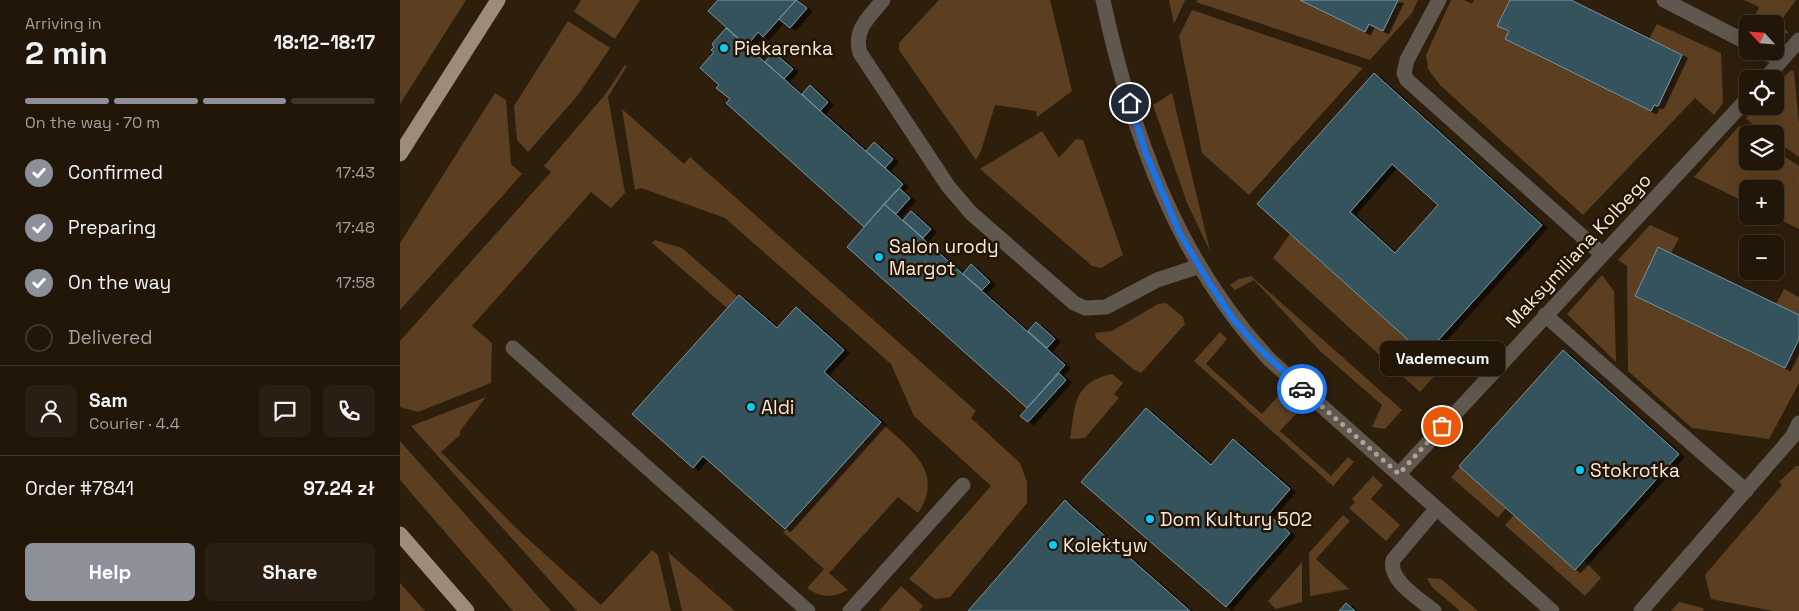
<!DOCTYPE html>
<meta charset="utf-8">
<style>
:root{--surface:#221609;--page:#2a1f12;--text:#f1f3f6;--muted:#a29f9c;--line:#3f352a;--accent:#8c9099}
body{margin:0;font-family:"Space Grotesk",sans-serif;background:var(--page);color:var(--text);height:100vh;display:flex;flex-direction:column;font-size:19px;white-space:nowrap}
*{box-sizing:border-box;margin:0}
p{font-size:16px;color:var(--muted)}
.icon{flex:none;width:28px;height:28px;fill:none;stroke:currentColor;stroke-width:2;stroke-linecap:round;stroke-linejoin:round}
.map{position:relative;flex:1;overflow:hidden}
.side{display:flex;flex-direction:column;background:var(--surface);width:400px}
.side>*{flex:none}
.needle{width:32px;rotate:296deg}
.buttons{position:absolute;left:1339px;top:15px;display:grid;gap:10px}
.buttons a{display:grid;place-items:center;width:45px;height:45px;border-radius:8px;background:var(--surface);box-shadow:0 5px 20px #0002,0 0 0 1px var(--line);font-size:25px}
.pin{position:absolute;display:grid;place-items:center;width:42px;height:42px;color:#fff;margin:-21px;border:2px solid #fff;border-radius:50%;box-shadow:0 1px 5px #0007}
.courier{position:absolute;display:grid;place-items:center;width:50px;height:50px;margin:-25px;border:4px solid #1a73e8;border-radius:50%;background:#fff;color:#222;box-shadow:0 1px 6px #0007}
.bubble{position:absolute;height:35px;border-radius:8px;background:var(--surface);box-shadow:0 5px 20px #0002,0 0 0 1px var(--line);font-size:16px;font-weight:600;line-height:35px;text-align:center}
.summary em{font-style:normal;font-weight:600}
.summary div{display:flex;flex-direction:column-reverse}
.summary{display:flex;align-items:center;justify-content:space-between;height:85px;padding:0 25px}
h1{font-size:32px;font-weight:600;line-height:38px}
.bar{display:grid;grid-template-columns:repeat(4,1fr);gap:8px 5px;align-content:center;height:60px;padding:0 25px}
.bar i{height:6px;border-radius:4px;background:var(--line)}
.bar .current{background:var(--accent)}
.bar p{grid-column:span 4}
.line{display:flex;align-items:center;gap:12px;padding:0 25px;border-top:1px solid var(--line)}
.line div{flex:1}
.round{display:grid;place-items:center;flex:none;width:52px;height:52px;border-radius:8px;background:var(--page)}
ol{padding:0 25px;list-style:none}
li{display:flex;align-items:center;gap:15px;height:55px}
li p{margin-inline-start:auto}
li .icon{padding:5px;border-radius:50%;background:var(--accent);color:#fff;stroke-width:4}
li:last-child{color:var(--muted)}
li i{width:28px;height:28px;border:2px solid var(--line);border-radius:50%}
.cta{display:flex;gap:10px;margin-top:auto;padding:10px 25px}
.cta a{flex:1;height:58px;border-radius:8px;background:var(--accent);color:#fff;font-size:20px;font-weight:600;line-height:58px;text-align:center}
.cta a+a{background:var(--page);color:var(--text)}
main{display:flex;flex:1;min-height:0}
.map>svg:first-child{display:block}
</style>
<main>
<section class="side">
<div class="summary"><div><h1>2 min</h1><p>Arriving in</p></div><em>18:12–18:17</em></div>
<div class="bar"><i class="current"></i><i class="current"></i><i class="current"></i><i></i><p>On the way · 70 m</p></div>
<ol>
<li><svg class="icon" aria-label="check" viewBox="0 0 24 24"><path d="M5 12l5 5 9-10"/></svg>Confirmed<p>17:43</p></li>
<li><svg class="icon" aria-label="check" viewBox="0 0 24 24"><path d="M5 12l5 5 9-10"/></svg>Preparing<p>17:48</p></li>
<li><svg class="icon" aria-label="check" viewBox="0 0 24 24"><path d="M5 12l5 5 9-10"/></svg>On the way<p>17:58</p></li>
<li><i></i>Delivered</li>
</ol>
<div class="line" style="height:90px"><a class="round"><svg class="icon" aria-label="person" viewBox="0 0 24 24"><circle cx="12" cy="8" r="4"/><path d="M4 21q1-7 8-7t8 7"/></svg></a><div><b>Sam</b><p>Courier · 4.4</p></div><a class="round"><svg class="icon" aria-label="chat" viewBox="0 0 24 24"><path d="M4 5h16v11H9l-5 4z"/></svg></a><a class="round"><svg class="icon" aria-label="phone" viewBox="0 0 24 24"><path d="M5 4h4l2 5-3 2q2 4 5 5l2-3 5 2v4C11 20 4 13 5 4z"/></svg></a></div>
<div class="line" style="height:65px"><div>Order #7841</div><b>97.24 zł</b></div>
<div class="cta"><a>Help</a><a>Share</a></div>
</section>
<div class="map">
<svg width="1399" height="611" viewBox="0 0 1399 611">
<defs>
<filter id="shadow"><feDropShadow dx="5.5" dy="3" stdDeviation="0" flood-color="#0009"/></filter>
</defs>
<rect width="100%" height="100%" fill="#2e1e0c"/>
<path fill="#5c3f20" d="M 0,0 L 66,0 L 0,104 Z
M 181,0 L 240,0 L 215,39 L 174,12 Z
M 539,0 L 650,0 L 672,91 L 637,117 L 636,111 L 595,105 L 581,151 L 576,160 L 499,50 L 499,43 Z
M 769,0 L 785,0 L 774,24 Z
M 797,0 L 900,0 L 965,31 L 969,24 L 984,30 L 998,0 L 1018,0 L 1012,13 L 970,60 L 796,2 Z
M 1051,0 L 1064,0 L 1072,4 L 1074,0 L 1110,0 L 1098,25 L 1109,31 L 1105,39 L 1251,111 L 1254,105 L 1258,106 L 1282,55 L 1249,39 L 1257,24 L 1321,53 L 1323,103 L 1314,115 L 1295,98 L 1183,215 L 1040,85 L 1028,69 L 1026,55 Z
M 1344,0 L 1396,0 L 1379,23 L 1389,33 L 1375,34 L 1375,24 L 1351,24 L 1359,7 Z
M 792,10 L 963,68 L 849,195 L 802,153 L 779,36 Z
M 168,21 L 210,48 L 178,95 L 128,152 L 117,140 L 114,106 Z
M 225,65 L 227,66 L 208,97 L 225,193 L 211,208 L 191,192 L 72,326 L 92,343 L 91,383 L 18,412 L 0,407 L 0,341 L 151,172 L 144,166 L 204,96 Z
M 1391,70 L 1394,71 L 1399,124 L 1399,157 L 1375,140 L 1375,134 L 1366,134 L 1346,119 L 1357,106 L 1375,106 L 1375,87 Z
M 95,93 L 106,100 L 111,164 L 122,174 L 0,310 L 0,243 Z
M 772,93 L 810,251 L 787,203 L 753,105 Z
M 222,109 L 284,164 L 290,157 L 576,411 L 571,418 L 620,463 L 627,482 L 627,503 L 550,597 L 535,599 L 509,579 L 591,486 L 514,416 L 491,364 L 325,218 L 241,188 L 235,190 Z
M 1339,126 L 1351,134 L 1348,134 L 1348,161 L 1375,161 L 1375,150 L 1399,166 L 1399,229 L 1373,216 L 1375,189 L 1348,189 L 1347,203 L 1294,177 Z
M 642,131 L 659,158 L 676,139 L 683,140 L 723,255 L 701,268 L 692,266 L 580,169 Z
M 1250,225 L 1279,238 L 1271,253 L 1258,248 L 1235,296 L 1399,339 L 1399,383 L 1369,439 L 1292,428 L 1228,371 L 1227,266 L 1218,260 Z
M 890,234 L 1025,355 L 1032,347 L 1048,361 L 1020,392 L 873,258 Z
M 255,240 L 282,248 L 337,296 L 327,308 L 252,243 Z
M 1202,275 L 1214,291 L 1216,362 L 1167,314 Z
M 851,276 L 1002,410 L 985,429 L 972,427 L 982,405 L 920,351 L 854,280 L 835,290 L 830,285 L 839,279 Z
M 1384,289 L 1399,297 L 1399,315 L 1376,304 Z
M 766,303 L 783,317 L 785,324 L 741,373 L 733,369 L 696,338 L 695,333 L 712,331 L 758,304 Z
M 820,332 L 827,339 L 806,364 L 862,414 L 879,395 L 898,412 L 880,431 L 931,476 L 948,457 L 954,462 L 933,486 L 794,361 Z
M 712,374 L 723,383 L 714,394 L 719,398 L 685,438 L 670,439 C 675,406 673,382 712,374 Z
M 86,397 L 60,431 L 60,435 L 41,452 L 116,528 L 201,605 L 252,550 L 258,555 L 271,611 L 177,611 L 11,426 Z
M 481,422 C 508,448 546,471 518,513 L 498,497 L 429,573 L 448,590 C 433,598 421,598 407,588 L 424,569 L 383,532 Z
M 0,441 L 151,611 L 113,611 L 0,480 Z
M 1396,466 L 1399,466 L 1399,611 L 1373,611 L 1311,599 L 1305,575 L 1382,485 L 1379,482 Z
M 1060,467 L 1106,508 L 1098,518 L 1051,477 Z
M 973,476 L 983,485 L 971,499 L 1000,525 L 986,541 L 949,508 L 955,502 L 952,499 Z
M 943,515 L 950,521 L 916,559 L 949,589 L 910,596 L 909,553 Z
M 1114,515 L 1175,570 L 1184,560 L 1201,578 L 1185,596 L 1105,525 Z
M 268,552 L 335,611 L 282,611 Z
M 902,562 L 902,602 L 876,609 L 868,601 Z
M 1027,578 L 1041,579 L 1078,611 L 1060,611 L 1032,587 Z
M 0,583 L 25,611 L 0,611 Z
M 501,586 L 523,606 L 519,611 L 479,611 Z
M 1279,602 L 1303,608 L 1304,611 L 1271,611 Z"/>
<path fill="#35535d" stroke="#7695a1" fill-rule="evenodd" filter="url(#shadow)" d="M 318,0 L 396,0 L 363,37 L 358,32 L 347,46 L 308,11 Z
M 396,0 L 407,8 L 390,28 L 379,19 Z
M 900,0 L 998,0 L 983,31 L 969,24 L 965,32 Z
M 1110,0 L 1171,0 L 1282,55 L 1258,106 L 1254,105 L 1251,111 L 1105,39 L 1109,31 L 1097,26 Z
M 326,28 L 503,184 L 464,227 L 326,103 L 330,99 L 316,88 L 319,85 L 300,68 L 314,52 L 311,50 L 314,47 L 312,44 Z
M 373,52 L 393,69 L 384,79 L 365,62 Z
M 974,73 L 1142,225 L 1025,355 L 857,204 ZM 992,164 L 1038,205 L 995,253 L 950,212 Z
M 410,85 L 428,102 L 420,111 L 402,94 Z
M 474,142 L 493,159 L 485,168 L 466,151 Z
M 499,188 L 510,198 L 496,214 L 484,204 Z
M 484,204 L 665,365 L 627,408 L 447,247 Z
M 511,211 L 531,229 L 523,238 L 503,220 Z
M 1258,247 L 1399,315 L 1399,339 L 1385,368 L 1235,296 Z
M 571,264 L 590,282 L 582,290 L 563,274 Z
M 339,295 L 377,328 L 396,307 L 444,350 L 424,372 L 481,422 L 385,529 L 303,456 L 293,468 L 232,414 Z
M 636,322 L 655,339 L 647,348 L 628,331 Z
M 1163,350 L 1279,454 L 1175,570 L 1059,466 Z
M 659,373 L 666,380 L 628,422 L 620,416 Z
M 746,408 L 811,465 L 833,439 L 890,489 L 868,515 L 890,533 L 826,607 L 681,482 Z
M 665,500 L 673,508 L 790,611 L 568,611 Z
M 946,603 L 955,611 L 939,611 Z"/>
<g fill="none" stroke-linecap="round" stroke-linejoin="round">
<path stroke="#60574e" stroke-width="15" d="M 483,0 C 469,17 453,30 460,53 L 548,186 L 571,213 L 674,303 L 685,308 L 706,307 L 757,280 L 800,266
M 703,0 C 731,131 776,260 870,360 L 1152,611
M 1039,0 L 1007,60 L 1004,73 L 1007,80 L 1202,254
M 1264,0 L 1348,43
M 1363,51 L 1381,60
M 1365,79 L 1399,40
M 1145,315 L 1346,491
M 113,348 L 408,611
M 999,474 L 1348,98
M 450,611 L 563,485
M 1034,611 C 1020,599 988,581 993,560 L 1036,509
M 1241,611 L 1392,437 L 1399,423"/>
<path stroke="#9e8c7a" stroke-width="15" d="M 0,154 L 98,0
M 0,534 L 67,611"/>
</g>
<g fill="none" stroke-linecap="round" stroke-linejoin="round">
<path stroke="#afa294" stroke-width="5" stroke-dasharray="0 9" d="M 902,389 L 999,474 L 1042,426"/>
<path stroke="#1a73e8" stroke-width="6" d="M 730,103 L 746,154 L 780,234 L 810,284 L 833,319 L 855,344 L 902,389"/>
</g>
<g fill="#0acafa" stroke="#241404" stroke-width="2">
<circle cx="324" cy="48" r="5"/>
<circle cx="479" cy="257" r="5"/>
<circle cx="351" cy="407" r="5"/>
<circle cx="1180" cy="470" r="5"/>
<circle cx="750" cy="519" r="5"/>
<circle cx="653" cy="545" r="5"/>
</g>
<g text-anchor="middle" stroke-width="5" stroke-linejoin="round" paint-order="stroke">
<g font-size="19" fill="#f4e9de" stroke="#241404" text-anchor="start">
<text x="334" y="55">Piekarenka</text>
<text x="489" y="253">Salon urody<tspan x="489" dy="22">Margot</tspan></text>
<text x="361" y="414">Aldi</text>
<text x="1190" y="477">Stokrotka</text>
<text x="760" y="526">Dom Kultury 502</text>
<text x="663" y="552">Kolektyw</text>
</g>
<g font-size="19" fill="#f4e9de" stroke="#241404">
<text transform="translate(1178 250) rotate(-47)" y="7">Maksymiliana Kolbego</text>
</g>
</g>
</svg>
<div class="buttons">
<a><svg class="needle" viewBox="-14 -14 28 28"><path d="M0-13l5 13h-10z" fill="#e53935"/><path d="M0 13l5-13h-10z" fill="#a29f9c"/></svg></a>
<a><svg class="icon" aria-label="locate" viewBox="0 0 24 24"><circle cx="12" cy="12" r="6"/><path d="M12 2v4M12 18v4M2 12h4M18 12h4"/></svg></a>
<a><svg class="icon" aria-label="layers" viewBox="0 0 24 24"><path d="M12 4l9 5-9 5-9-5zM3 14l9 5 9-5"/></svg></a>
<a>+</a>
<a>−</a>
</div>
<div class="pin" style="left:1042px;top:426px;background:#ea580c"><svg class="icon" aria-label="bag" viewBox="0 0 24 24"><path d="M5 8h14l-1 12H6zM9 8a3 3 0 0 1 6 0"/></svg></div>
<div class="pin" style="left:730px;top:103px;background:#1f2937"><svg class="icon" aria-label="home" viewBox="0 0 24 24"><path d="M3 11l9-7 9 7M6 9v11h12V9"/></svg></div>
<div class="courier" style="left:902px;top:389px"><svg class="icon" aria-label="car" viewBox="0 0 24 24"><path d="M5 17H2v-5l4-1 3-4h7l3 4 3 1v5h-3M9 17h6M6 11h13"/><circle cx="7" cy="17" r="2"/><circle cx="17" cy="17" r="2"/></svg></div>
<div class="bubble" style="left:980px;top:341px;width:125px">Vademecum</div>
</div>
</main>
